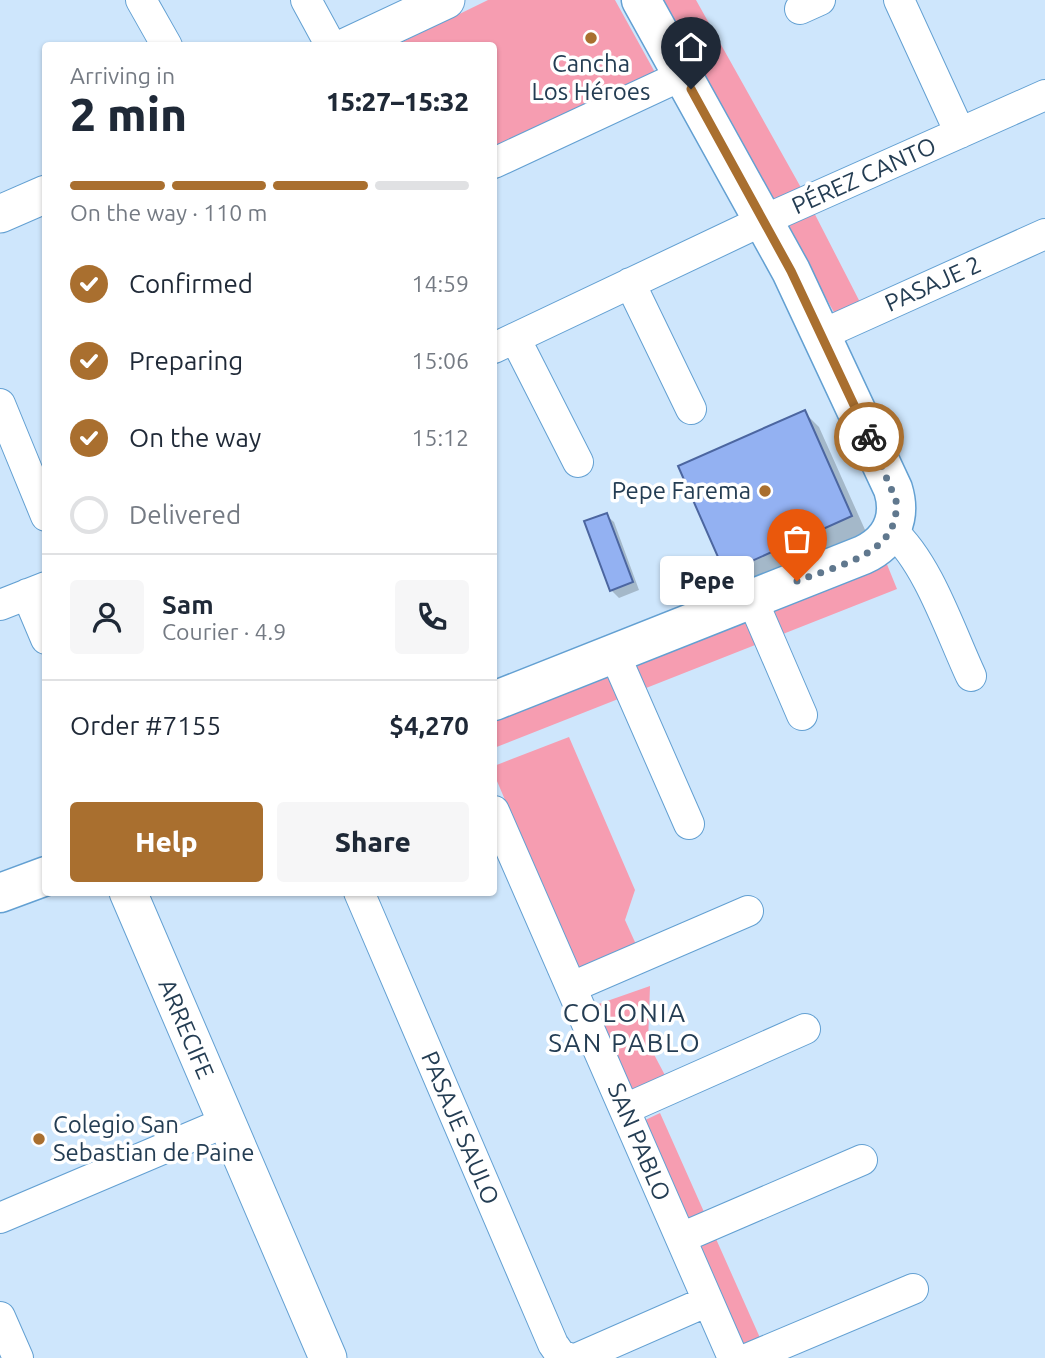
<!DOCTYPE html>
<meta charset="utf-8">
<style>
:root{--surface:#fff;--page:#f6f6f7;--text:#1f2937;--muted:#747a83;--line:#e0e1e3;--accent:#a96f2f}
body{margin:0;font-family:Ubuntu,sans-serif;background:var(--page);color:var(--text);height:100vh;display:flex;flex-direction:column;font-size:26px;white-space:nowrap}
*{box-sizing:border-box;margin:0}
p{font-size:23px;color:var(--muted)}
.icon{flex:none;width:38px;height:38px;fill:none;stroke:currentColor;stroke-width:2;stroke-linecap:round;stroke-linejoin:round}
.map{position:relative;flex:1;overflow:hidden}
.panel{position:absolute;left:42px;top:42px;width:455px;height:854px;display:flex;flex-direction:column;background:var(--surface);border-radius:7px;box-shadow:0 2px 5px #0004}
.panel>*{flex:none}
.pin{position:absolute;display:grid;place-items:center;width:60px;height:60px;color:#fff;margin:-72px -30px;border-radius:50% 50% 50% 0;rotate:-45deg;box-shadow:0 0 7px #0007}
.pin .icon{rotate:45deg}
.courier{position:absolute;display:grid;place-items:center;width:70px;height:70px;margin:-35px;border:5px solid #a96f2f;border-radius:50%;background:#fff;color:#222;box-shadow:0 2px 9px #0007}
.bubble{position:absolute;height:49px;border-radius:7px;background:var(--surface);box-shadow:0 2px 5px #0004;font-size:23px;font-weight:800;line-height:49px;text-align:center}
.overview em{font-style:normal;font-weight:800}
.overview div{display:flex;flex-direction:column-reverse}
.overview{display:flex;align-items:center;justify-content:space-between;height:119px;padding:0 28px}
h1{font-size:46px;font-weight:800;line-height:52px}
.bar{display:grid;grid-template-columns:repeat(4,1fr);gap:10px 7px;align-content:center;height:84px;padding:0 28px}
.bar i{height:9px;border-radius:5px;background:var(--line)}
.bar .on{background:var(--accent)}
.bar p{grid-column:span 4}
.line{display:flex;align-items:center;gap:18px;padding:0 28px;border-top:2px solid var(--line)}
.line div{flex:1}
.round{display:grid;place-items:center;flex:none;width:74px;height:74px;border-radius:7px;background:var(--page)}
ol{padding:0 28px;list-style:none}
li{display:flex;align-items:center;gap:21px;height:77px}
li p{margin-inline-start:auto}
li .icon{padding:7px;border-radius:50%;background:var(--accent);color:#fff;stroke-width:4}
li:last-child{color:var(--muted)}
li i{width:38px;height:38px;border:4px solid var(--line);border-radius:50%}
.cta{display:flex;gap:14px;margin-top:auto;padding:14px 28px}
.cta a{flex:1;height:80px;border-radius:7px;background:var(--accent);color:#fff;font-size:28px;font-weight:800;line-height:80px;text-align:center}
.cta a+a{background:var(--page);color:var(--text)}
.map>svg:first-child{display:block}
</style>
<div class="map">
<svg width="1045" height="1358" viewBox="0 0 1045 1358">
<rect width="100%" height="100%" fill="#cee6fc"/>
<path fill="#f69db1" d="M 488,0 L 615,0 L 657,76 L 494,148 L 494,46 L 394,46 Z
M 659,0 L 696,0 L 804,193 L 864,310 L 840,323 Z
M 884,557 L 897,589 L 494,748 L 494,713 Z
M 569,737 L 635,890 L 625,920 L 639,951 L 580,977 L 494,774 L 494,766 Z
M 650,986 L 648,1043 L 668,1081 L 631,1094 L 590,1007 Z
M 660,1113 L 769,1358 L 750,1358 L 641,1122 Z"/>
<path fill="#0003" d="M 804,412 L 819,427 L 866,532 L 742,587 L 727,572 Z
M 606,515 L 614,522 L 639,590 L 619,598 L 611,590 Z"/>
<path fill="#93b1f2" stroke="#4c66a0" stroke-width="2" d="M 805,410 L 852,516 L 725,573 L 678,466 Z
M 607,513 L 633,582 L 610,591 L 584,521 Z"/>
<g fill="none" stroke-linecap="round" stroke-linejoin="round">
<defs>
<path id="minor" d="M 141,0 L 167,46
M 306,0 L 331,46
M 899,0 L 960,133
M 800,9 L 820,0
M 494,163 L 683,75
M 630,283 L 691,409
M 821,335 L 1045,234
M 515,338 L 578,462
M 494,348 L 764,220 L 1045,95
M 0,404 L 46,516
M 892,531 C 928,563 950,631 971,676
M 27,594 L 46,639
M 752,599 L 802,715
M 0,605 L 46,587
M 614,653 L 689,824
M 494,811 L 733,1358
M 359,892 L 553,1344 L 560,1354 L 568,1358
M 572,987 L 748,911
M 625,1109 L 805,1029
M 0,1218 L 226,1122
M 681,1238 L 862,1160
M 0,1317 L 18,1358
M 578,1358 L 708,1301
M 749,1358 L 913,1289"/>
<path id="tertiary" d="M 348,46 L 446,0
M 0,214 L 46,194
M 128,892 L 328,1358"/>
<path id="secondary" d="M 494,701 L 863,555 C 891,542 902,518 893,489 L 791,271 L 641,0
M 0,893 L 46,876"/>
</defs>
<use href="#minor" stroke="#63a0d2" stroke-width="32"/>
<use href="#tertiary" stroke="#63a0d2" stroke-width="39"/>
<use href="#secondary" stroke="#63a0d2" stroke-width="41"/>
<use href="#minor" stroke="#fff" stroke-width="30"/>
<use href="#tertiary" stroke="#fff" stroke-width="37"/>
<use href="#secondary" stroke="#fff" stroke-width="38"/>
</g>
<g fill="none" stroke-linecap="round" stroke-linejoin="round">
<path stroke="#60788e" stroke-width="7" stroke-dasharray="0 12.6" d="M 797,581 C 838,565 901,555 896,500 L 869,437"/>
<path stroke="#a96f2f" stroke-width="9" d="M 691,89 L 791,271 L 869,437"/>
</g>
<g fill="#a96f2f" stroke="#fff" stroke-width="2.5">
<circle cx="591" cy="38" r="7"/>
<circle cx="765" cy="491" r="7"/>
<circle cx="39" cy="1139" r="7"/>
</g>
<g text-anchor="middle" stroke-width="7" stroke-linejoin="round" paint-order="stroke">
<g font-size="24" fill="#243d53" stroke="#fff">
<text x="591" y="72">Cancha<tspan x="591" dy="28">Los Héroes</tspan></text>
<text x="751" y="499" text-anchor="end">Pepe Farema</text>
<text x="53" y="1133" text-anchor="start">Colegio San<tspan x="53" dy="28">Sebastian de Paine</tspan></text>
</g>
<g font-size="24" fill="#243d53" stroke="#fff">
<text transform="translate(864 176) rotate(-24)" y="8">PÉREZ CANTO</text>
<text transform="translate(933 284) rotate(-24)" y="8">PASAJE 2</text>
<text transform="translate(186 1029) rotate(67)" y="8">ARRECIFE</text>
<text transform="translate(460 1128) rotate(67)" y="8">PASAJE SAULO</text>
<text transform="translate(639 1142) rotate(67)" y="8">SAN PABLO</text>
</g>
<g font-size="26" letter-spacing="2" fill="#243d53" stroke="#fff">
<text x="625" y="1022">COLONIA<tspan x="625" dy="30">SAN PABLO</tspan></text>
</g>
</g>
</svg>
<div class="pin" style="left:797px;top:581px;background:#ea580c"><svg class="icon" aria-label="bag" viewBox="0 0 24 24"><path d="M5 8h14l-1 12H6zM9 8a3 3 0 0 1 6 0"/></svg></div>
<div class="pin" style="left:691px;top:89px;background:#1f2937"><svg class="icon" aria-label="home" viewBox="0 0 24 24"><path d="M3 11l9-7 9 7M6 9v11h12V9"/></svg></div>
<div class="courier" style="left:869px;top:437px"><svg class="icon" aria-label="bike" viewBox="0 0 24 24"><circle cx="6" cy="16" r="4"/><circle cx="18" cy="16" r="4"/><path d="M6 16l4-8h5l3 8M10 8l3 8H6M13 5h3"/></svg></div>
<div class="bubble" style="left:660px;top:556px;width:94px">Pepe</div>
<section class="panel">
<div class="overview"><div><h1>2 min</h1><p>Arriving in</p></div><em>15:27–15:32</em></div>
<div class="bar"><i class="on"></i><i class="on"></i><i class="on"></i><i></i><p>On the way · 110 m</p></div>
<ol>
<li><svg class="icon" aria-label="check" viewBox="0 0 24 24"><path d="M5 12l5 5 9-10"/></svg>Confirmed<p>14:59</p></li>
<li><svg class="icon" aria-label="check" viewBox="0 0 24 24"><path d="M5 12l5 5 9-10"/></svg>Preparing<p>15:06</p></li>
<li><svg class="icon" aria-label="check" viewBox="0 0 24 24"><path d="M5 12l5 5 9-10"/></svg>On the way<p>15:12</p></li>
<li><i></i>Delivered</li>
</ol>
<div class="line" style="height:126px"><a class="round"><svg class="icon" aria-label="person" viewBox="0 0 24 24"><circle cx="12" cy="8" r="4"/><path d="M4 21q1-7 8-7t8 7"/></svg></a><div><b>Sam</b><p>Courier · 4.9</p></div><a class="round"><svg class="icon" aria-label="phone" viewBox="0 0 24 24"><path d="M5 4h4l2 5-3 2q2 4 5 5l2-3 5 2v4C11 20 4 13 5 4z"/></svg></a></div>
<div class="line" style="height:91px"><div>Order #7155</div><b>$4,270</b></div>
<div class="cta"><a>Help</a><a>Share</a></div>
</section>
</div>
